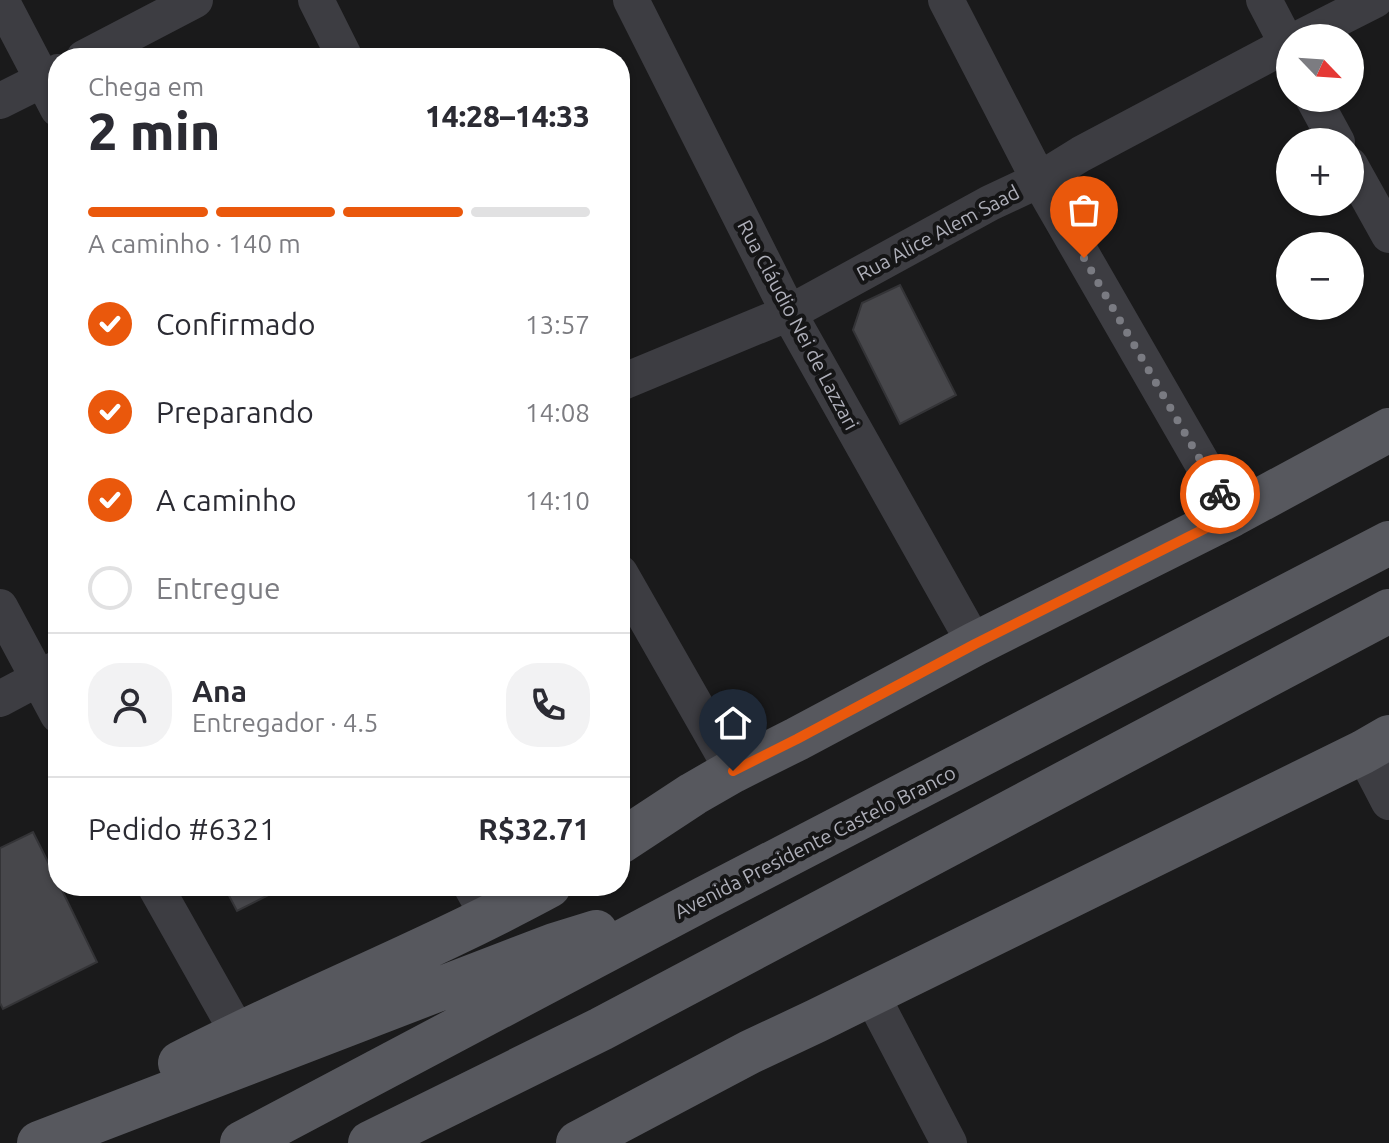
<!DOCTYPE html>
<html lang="pt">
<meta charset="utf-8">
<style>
:root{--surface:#fff;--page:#f2f2f3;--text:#2b2b33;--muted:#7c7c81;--line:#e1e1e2;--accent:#ea580c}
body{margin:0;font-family:Ubuntu,sans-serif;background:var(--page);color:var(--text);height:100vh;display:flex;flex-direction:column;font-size:30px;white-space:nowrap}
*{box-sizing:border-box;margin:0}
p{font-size:26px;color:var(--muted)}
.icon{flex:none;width:44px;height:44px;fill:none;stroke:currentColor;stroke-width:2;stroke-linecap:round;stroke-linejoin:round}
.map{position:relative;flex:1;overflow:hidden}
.drawer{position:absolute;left:48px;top:48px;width:582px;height:848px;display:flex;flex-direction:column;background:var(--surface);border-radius:32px;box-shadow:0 2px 6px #0004}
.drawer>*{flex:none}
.needle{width:52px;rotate:115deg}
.fabs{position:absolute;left:1276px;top:24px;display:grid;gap:16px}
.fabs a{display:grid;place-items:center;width:88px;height:88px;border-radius:50%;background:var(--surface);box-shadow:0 2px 6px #0004;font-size:40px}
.pin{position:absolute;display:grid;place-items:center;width:68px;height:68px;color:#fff;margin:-82px -34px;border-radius:50% 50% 50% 0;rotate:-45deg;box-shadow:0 0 8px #0007}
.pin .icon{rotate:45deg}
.courier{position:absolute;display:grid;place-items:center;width:80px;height:80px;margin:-40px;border:6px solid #ea580c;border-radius:50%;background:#fff;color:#222;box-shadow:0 2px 10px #0007}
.overview em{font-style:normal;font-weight:800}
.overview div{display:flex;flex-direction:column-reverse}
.overview{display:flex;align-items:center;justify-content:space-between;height:136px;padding:0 40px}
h1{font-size:52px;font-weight:800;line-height:60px}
.bar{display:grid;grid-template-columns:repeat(4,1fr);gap:12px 8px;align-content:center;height:96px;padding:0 40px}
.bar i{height:10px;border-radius:6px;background:var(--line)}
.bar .on{background:var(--accent)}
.bar p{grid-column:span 4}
.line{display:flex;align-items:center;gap:20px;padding:0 40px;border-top:2px solid var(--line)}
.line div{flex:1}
.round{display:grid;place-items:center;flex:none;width:84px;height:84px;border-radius:32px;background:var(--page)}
ol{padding:0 40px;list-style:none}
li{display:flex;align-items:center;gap:24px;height:88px}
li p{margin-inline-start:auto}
li .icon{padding:8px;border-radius:50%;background:var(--accent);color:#fff;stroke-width:4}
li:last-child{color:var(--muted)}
li i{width:44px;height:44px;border:4px solid var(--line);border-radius:50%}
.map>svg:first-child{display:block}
</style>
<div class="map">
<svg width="1389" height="1143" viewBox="0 0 1389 1143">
<rect width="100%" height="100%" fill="#1a1a1b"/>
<path fill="#47474b" stroke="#343437" stroke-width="2" d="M 900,285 L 956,395 L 900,424 L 853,330 L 862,303 Z
M 33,832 L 58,882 L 58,886 L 60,886 L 97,962 L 3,1009 L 0,1003 L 0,848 Z
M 224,886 L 286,886 L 237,911 Z"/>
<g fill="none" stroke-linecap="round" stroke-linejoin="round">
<path stroke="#3d3d42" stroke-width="36" d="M 1,0 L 58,109
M 316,0 L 345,58
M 631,0 L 792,319 L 975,644
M 946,0 L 1039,180 L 1232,515
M 1264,0 L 1287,44 L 1290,56
M 1300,38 L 1375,0
M 84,58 L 195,0
M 1313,98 L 1337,142
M 0,101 L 58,72
M 1350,165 L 1389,235
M 620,383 L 789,313 L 990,203 L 1039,180 L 1081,154 L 1290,43
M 620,573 L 733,771
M 0,607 L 58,715
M 0,699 L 58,668
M 1363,752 L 1389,802
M 155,886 L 238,1033
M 471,886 L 489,918
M 871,994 L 949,1143"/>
<path stroke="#57585e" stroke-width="44" d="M 620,842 L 693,794 L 733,771 L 797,739 L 975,644 L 1232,515 L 1389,430
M 180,1063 C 301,1001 429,951 549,886
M 39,1143 L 554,945 L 596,932
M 242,1143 L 705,898 L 1389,543
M 370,1143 L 601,1029 L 1389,611
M 578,1143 L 750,1052 L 816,1021 L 1363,752 L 1389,737"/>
</g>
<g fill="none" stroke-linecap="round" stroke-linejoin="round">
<path stroke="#7a7b82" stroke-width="8" stroke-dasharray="0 14.4" d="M 1084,258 L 1220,494"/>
<path stroke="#ea580c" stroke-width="10" d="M 733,771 L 797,739 L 975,644 L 1232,515 L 1220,494"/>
</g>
<g text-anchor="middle" stroke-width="8" stroke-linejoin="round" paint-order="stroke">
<g font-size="20" fill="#aeafb9" stroke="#151516">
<text transform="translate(938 233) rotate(-28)" y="7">Rua Alice Alem Saad</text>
<text transform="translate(798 325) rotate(62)" y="7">Rua Cláudio Nei de Lazzari</text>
<text transform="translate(815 842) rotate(-27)" y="7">Avenida Presidente Castelo Branco</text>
</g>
</g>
</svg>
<div class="fabs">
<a><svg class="needle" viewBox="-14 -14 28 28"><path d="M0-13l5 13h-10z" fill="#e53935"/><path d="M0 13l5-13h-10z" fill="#7c7c81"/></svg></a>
<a>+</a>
<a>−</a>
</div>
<div class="pin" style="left:1084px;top:258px;background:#ea580c"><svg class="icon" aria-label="bag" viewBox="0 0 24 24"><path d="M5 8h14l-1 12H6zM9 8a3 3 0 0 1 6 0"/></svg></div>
<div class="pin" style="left:733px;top:771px;background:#1f2937"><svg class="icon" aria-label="home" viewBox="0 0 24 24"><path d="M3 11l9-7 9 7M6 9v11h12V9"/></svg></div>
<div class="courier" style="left:1220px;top:494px"><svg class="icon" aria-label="bike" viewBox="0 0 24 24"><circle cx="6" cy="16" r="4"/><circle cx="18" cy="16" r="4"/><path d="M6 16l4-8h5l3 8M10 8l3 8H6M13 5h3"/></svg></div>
<section class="drawer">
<div class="overview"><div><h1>2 min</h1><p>Chega em</p></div><em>14:28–14:33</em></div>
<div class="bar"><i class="on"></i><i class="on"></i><i class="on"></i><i></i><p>A caminho · 140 m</p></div>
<ol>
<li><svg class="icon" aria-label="check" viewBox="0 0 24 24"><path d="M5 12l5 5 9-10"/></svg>Confirmado<p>13:57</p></li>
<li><svg class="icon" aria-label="check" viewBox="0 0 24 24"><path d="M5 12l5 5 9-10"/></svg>Preparando<p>14:08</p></li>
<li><svg class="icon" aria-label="check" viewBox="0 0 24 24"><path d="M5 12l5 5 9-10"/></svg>A caminho<p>14:10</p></li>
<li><i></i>Entregue</li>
</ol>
<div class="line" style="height:144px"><a class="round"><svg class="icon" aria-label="person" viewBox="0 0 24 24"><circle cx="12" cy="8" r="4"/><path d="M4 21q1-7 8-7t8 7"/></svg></a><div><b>Ana</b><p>Entregador · 4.5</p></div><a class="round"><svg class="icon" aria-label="phone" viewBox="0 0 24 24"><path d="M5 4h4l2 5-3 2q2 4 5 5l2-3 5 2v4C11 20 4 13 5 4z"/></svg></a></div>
<div class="line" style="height:104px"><div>Pedido #6321</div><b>R$32.71</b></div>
</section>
</div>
